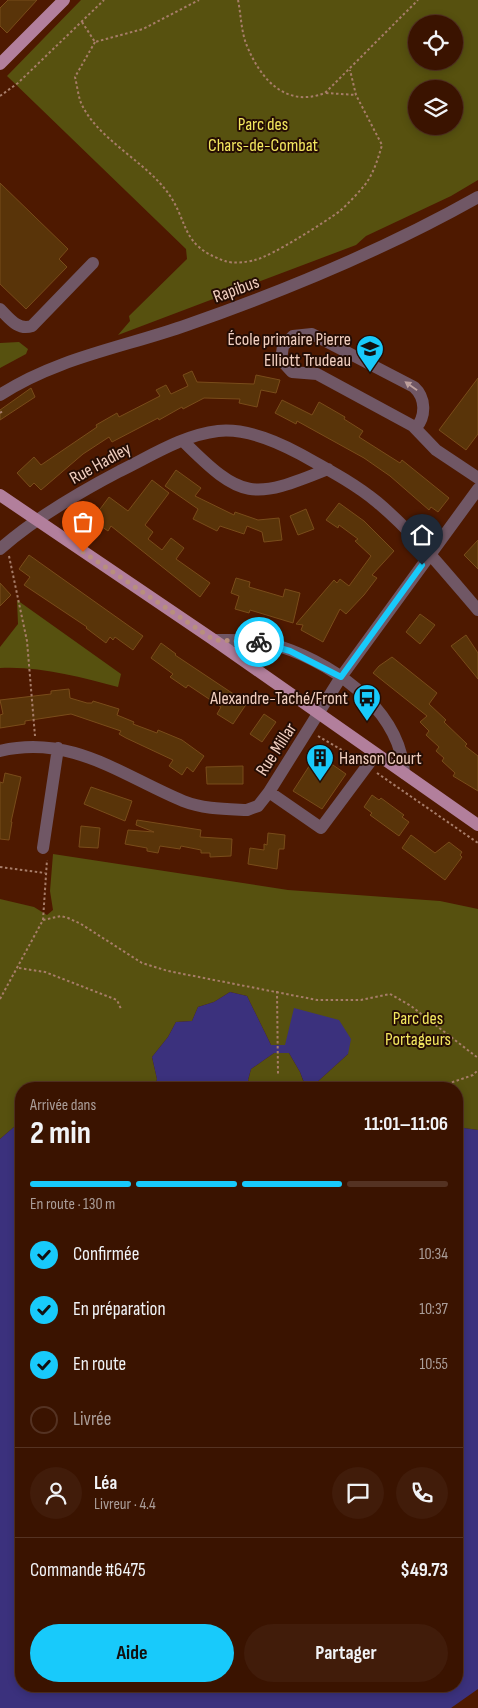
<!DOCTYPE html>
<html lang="fr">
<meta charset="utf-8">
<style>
:root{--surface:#3a1300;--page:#411c0a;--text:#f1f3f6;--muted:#ab9e99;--line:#543222;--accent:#18cafb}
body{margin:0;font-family:"Sofia Sans Condensed",sans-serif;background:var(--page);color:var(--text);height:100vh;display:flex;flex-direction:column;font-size:19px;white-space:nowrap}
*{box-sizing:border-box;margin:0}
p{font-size:16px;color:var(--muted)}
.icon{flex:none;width:28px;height:28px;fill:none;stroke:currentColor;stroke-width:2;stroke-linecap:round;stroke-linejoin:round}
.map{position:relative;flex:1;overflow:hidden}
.details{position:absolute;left:15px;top:1082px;width:448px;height:610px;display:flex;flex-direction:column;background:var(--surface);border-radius:20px;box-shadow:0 2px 8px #0003,0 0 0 1px var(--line)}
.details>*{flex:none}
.controls{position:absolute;left:408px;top:15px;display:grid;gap:10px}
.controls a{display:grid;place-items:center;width:55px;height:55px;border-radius:50%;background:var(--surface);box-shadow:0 2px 8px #0003,0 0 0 1px var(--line);font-size:25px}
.pin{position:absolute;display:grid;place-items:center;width:42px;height:42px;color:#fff;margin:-51px -21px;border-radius:50% 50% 50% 0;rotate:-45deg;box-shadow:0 0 5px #0007}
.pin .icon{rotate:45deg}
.courier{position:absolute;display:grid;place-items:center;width:50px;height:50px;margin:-25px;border:4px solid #18cafb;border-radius:50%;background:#fff;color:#222;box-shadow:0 1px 6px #0007}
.overview em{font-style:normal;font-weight:700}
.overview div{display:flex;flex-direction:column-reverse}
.overview{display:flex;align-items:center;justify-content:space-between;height:85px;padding:0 15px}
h1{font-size:32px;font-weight:700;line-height:38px}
.bar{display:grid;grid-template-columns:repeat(4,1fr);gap:8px 5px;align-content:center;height:60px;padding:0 15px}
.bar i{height:6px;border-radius:4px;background:var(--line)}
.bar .on{background:var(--accent)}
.bar p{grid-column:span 4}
.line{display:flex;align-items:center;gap:12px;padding:0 15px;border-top:1px solid var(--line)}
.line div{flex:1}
.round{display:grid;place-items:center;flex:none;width:52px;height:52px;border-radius:26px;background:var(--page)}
ol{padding:0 15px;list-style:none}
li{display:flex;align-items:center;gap:15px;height:55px}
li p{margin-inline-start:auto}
li .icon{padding:5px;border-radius:50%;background:var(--accent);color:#111;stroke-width:4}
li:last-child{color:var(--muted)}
li i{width:28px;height:28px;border:2px solid var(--line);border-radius:50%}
.action{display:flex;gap:10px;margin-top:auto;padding:10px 15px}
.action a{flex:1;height:58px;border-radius:30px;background:var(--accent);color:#111;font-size:20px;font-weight:700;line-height:58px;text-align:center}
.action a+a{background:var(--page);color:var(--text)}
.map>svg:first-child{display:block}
</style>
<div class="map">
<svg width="478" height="1708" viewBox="0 0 478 1708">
<rect width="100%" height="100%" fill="#4e1900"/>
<path fill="#57510f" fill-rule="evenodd" d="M 81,0 L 478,0 L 478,180 L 451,196 L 366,236 L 356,245 L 118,335 L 130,321 L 129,316 L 187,259 L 186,249 L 7,76 ZM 416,24 L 454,24 L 454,61 L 416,61 ZM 416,89 L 454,89 L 454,126 L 416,126 Z
M 19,342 L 28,349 L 26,354 L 0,368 L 0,343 Z
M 17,600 L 121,674 L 118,687 C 79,677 41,666 0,668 L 0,647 L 18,624 Z
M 53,854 L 288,890 L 440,901 L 478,909 L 478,1130 L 456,1127 L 456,1089 L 314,1089 L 315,1084 L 348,1054 L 271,1045 L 247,996 L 230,992 L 214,1002 L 198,1007 L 192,1021 L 176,1022 L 168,1037 L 152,1057 L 157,1079 L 154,1089 L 21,1089 L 21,1121 L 0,1139 L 0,899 L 34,907 L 47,915 L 53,910 L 50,891 Z
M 274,1053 L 289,1053 L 300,1072 L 305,1086 L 301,1089 L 253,1089 L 248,1080 L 251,1069 Z"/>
<path fill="#3b317d" d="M 230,992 L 247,996 L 271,1045 L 285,1045 L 294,1008 L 339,1020 L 351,1039 L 348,1054 L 315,1084 L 314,1089 L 301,1089 L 305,1085 L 300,1072 L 289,1053 L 274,1053 L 251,1069 L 248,1080 L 253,1089 L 154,1089 L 157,1079 L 152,1057 L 168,1037 L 176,1022 L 192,1021 L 198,1007 L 214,1002 Z
M 21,1121 L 21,1686 L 456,1686 L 456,1127 L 478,1130 L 478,1689 L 451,1708 L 0,1708 L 0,1139 Z"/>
<path fill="#593409" stroke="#794c1a" d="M 8,0 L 37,0 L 7,33 L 0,26 L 0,8 Z
M 0,183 L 68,249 L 59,259 L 67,267 L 26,309 L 0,284 Z
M 192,371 L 197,382 L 254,384 L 256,375 L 280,380 L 276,393 L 261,390 L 257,407 L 239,403 L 240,399 L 204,398 L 183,409 L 182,407 L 159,420 L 158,418 L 112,442 L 109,437 L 83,454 L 41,490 L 34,483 L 30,487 L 17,473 L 34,457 L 41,465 L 97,427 L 96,425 L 117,413 L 119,417 L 160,396 L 156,390 L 166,385 L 171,394 L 188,386 L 183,375 Z
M 478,378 L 478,434 L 466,450 L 439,430 Z
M 31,388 L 35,397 L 0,420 L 0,410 Z
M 282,400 L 312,415 L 319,402 L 345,417 L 344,419 L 363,431 L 359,437 L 400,463 L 402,460 L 449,498 L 438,512 L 431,507 L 429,510 L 390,476 L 364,458 L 297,421 L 296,424 L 275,413 Z
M 176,470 L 201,488 L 195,496 L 234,515 L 235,512 L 258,520 L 279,518 L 282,540 L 264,542 L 262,532 L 247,526 L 244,534 L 220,526 L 217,531 L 193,519 L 198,509 L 165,486 Z
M 152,480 L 169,493 L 145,525 L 153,532 L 148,539 L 162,550 L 171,538 L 184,548 L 176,559 L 210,583 L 200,597 L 111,526 L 108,531 L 92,520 L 109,497 L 128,511 Z
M 339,503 L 364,521 L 394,551 L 372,575 L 377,578 L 364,595 L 346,614 L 340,609 L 323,642 L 301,630 L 303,625 L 296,624 L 334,580 L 337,583 L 340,579 L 349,586 L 371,556 L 355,541 L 358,539 L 339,525 L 338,528 L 326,520 Z
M 306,509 L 314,529 L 298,535 L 290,516 Z
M 478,540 L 478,569 L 464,555 Z
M 29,555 L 143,636 L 133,650 L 115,637 L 113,640 L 110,637 L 106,643 L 86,628 L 87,627 L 24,585 L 30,577 L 19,569 Z
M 236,578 L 250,582 L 249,587 L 283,597 L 285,589 L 300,593 L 293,623 L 250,610 L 249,613 L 235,609 L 239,596 L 231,593 Z
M 0,583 L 11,595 L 0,606 Z
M 420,614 L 435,625 L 420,644 L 406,632 Z
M 466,635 L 478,653 L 478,679 L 451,646 Z
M 161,643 L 176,654 L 175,655 L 247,703 L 233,724 L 217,714 L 221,707 L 188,685 L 186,688 L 170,677 L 173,674 L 151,658 Z
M 392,657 L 437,693 L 429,704 L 446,720 L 444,722 L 467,744 L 465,746 L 478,756 L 478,791 L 453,776 L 455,773 L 442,761 L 444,758 L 436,751 L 439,747 L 426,735 L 429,731 L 420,722 L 427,716 L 373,673 L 379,666 Z
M 69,689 L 70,698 L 87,703 L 92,703 L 93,701 L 119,709 L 117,715 L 134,722 L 133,724 L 157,733 L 158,730 L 182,740 L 204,756 L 193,772 L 187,767 L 182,775 L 169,766 L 173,760 L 126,738 L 119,734 L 121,731 L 71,714 L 25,721 L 25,724 L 0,728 L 0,715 L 3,714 L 0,700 L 51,694 L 51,691 Z
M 264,714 L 276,722 L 262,742 L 250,734 Z
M 317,754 L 346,774 L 322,809 L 293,791 Z
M 243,766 L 243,784 L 207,784 L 206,767 Z
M 5,773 L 21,777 L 11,822 L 12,822 L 9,840 L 0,839 L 0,782 L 3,783 Z
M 91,787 L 132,801 L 125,821 L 84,804 Z
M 372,795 L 379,800 L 381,798 L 404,815 L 402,817 L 409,822 L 399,836 L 370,815 L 372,813 L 364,807 Z
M 137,820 L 201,830 L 200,837 L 232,839 L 231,856 L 210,857 L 210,853 L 201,853 L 201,850 L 181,846 L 180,849 L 160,846 L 158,853 L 147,851 L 147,848 L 125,844 L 128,830 L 154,832 L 136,825 Z
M 81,826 L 100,828 L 98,848 L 79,847 Z
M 268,833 L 285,835 L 284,849 L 279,849 L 277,869 L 248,864 L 250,848 L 264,850 L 264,844 L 267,845 Z
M 411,835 L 435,853 L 449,842 L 462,852 L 460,855 L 462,857 L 445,880 L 402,848 Z"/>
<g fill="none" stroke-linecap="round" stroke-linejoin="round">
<path stroke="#a77d69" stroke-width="2" stroke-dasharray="2.5 2.5" stroke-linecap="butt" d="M 238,0 C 241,14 241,32 247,46 C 261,80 286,108 325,93 L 418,0
M 82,22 L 95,42 L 143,29 L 199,0
M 95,42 L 75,77 C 77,85 78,95 81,103 C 96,137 142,160 165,189 C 190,220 178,245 225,261 C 232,264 248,262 255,260 C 272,256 325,222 340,211 C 348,204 357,194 364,186 C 373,175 378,159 382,145 L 356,95 L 350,70
M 326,93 L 356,95
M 0,96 L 18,83 L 104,0
M 0,413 L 4,410
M 9,556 L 27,641 L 35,736
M 318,736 L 357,759
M 377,773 L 478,843
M 0,867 L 45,873
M 43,920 L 47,860
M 19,968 L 45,972 L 117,1000 L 121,1009
M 277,991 L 278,1075
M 0,999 L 43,920 L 61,916 L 68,918 L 81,924 L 142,963 L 168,971 L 317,1000 L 361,1000 L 390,994 L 411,1006 L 478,1058
M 433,1089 L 473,1075 L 478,1070"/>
<path stroke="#705765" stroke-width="12" d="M 0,309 C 9,318 18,331 32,326 L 93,263
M 0,395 C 56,358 125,347 187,325 C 287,290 386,249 478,197
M 416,428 C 426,416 426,398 414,387 L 312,334 L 293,336 L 283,346 L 281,360 L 292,372 L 317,374 L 413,426 L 436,450 L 478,478
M 183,441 C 242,500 252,500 328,469
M 0,549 C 35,518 78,493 120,471 C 151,456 183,435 218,431 C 246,428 276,441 300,454 C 327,469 354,483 377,502 C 415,534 446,573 478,610
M 214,640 C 232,640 250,639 268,643 C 327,658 400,707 404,773
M 0,751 C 71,734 121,775 183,801 C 203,809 226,809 247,810 L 258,806 L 269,792 L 341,677 L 478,489
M 269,792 L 321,828 L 376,754
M 43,848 L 58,748"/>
<path stroke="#b27f9c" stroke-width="12" d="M 0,64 L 64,0
M 0,495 L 214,640 L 478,825"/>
</g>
<defs><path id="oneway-solid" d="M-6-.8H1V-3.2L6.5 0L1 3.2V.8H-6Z" transform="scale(1.25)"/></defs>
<use fill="#bd9f9c" href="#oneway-solid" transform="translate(411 386) rotate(-145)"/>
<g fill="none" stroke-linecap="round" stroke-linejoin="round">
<path stroke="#b88f7d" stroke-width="5" stroke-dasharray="0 9" d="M 83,552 L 214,640 L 259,642"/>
<path stroke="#18cafb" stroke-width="6" d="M 259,642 L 290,651 L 341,677 L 422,565"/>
</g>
<defs>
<symbol id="school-pin" viewBox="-11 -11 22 30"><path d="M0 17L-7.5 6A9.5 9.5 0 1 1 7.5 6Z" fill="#18cafb" stroke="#250d04"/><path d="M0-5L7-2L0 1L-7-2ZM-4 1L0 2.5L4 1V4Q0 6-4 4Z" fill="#111"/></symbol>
<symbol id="bus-pin" viewBox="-11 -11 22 30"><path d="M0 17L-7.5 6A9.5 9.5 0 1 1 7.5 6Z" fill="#18cafb" stroke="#250d04"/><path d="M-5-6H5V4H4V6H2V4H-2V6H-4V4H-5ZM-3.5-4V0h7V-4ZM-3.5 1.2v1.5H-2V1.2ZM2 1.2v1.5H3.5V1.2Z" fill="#111"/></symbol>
<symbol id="building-pin" viewBox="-11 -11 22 30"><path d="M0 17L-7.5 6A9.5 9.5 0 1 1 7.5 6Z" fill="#18cafb" stroke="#250d04"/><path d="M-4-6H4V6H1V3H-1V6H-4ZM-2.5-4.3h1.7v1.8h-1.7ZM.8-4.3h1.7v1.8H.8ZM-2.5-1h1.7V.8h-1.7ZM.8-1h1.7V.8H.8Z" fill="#111"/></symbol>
</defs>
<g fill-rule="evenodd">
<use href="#school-pin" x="354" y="333" width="32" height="43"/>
<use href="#bus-pin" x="351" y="682" width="32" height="43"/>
<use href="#building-pin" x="304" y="742" width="32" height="43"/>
</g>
<g text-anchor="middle" stroke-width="4" stroke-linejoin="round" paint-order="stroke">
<g font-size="18" fill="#f3e75f" stroke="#250d04">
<text x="263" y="130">Parc des<tspan x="263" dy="21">Chars-de-Combat</tspan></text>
<text x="418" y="1024">Parc des<tspan x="418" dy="21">Portageurs</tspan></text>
</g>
<g font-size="18" fill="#f1cfc0" stroke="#250d04">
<text transform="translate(236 289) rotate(-20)" y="6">Rapibus</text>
<text transform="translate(100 463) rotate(-29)" y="6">Rue Hadley</text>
<text transform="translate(276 749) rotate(-57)" y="6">Rue Millar</text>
</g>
<g font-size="18" fill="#f1cfc0" stroke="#250d04" text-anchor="end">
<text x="351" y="345">École primaire Pierre<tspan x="351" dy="21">Elliott Trudeau</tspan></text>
<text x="348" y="704">Alexandre-Taché/Front</text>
<text x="339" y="764" text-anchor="start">Hanson Court</text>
</g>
</g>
</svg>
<div class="controls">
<a><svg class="icon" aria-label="locate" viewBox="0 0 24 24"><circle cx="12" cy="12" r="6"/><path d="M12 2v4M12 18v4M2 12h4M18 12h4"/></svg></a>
<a><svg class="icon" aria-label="layers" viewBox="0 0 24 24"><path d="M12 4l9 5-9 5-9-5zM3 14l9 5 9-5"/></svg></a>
</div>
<div class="pin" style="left:83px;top:552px;background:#ea580c"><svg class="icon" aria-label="bag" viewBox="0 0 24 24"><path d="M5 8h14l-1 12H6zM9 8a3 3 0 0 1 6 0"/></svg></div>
<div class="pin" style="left:422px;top:565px;background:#1f2937"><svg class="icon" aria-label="home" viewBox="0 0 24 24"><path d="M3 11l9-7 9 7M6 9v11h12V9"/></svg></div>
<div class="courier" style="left:259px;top:642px"><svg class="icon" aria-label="bike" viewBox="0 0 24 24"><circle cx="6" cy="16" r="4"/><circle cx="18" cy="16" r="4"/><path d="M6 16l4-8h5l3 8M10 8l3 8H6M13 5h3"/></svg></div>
<section class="details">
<div class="overview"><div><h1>2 min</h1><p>Arrivée dans</p></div><em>11:01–11:06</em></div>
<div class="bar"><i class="on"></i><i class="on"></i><i class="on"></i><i></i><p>En route · 130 m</p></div>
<ol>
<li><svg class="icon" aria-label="check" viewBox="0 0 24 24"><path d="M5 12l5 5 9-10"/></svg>Confirmée<p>10:34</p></li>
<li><svg class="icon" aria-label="check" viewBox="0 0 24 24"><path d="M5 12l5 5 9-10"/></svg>En préparation<p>10:37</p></li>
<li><svg class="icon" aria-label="check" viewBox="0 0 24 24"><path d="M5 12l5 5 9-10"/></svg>En route<p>10:55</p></li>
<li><i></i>Livrée</li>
</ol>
<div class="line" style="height:90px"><a class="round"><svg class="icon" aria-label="person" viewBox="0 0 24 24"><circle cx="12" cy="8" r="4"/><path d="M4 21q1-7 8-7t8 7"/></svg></a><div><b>Léa</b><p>Livreur · 4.4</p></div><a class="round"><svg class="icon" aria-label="chat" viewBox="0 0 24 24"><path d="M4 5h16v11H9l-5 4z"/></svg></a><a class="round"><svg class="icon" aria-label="phone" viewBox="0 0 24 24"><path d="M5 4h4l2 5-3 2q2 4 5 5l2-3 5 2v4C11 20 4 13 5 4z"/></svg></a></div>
<div class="line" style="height:65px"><div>Commande #6475</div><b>$49.73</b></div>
<div class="action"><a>Aide</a><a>Partager</a></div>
</section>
</div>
